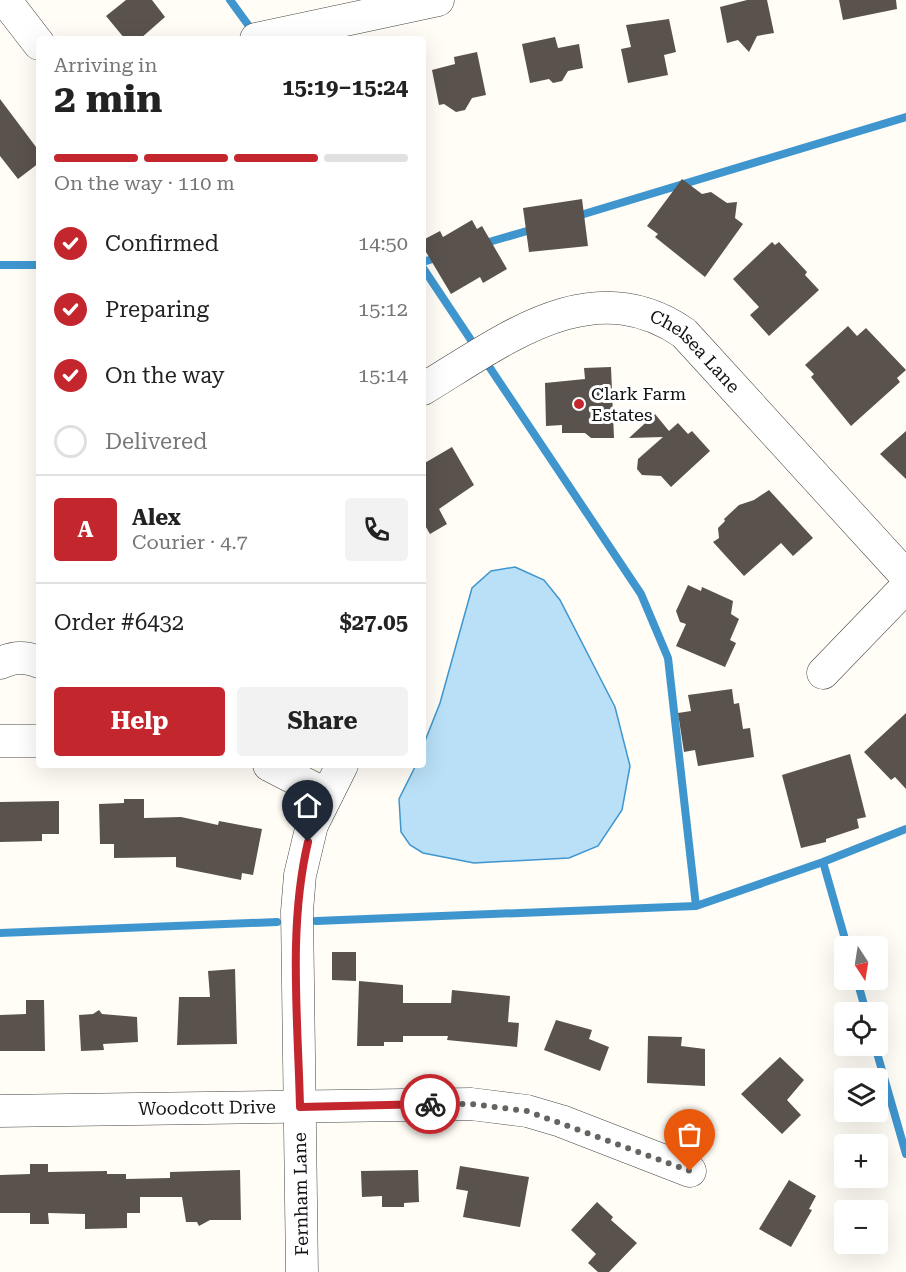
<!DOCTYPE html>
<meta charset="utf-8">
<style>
:root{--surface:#fff;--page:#f2f2f2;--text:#222;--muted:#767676;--line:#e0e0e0;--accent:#c4262e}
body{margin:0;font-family:"Roboto Serif",serif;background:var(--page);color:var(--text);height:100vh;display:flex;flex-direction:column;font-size:22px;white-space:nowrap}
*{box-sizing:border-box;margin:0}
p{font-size:20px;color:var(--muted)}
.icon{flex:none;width:33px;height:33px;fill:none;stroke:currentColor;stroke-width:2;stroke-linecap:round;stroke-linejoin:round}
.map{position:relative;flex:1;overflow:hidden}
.sheet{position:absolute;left:36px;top:36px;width:390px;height:732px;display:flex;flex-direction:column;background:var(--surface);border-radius:6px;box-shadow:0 6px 24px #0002}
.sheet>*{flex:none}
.needle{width:39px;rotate:168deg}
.buttons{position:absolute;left:834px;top:936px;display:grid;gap:12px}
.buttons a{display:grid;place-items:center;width:54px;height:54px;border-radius:6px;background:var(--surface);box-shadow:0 6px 24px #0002;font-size:30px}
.pin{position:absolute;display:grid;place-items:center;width:51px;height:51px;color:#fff;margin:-62px -26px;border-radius:50% 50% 50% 0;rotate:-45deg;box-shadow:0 0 6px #0007}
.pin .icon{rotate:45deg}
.courier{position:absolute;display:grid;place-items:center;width:60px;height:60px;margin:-30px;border:4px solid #c4262e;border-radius:50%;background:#fff;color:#222;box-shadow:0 2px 8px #0007}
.headline em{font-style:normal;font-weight:700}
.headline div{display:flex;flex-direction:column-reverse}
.headline{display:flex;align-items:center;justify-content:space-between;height:102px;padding:0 18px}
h1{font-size:39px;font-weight:700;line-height:45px}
.bar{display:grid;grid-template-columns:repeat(4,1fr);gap:9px 6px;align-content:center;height:72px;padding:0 18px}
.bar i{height:8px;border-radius:4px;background:var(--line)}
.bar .active{background:var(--accent)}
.bar p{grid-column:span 4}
.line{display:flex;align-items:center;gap:15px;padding:0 18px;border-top:2px solid var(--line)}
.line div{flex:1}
.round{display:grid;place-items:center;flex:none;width:63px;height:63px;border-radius:6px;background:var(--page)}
ol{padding:0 18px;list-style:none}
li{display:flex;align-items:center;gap:18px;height:66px}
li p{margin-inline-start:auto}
li .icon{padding:6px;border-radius:50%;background:var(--accent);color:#fff;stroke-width:4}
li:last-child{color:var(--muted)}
li i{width:33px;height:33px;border:3px solid var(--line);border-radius:50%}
.cta{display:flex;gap:12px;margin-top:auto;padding:12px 18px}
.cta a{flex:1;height:69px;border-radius:6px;background:var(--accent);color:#fff;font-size:24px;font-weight:700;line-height:69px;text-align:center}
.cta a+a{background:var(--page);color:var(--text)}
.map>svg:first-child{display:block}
</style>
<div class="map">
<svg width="906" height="1272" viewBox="0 0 906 1272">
<rect width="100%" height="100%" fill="#fffdf5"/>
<path fill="#b9e0f7" stroke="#3f96cf" stroke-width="1.5" d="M 515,567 L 544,580 L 560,600 L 615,707 L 630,766 L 622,810 L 598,846 L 569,858 L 474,863 L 423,853 L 410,845 L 401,832 L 399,799 L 416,765 L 423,765 L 423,746 L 440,703 L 472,588 L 491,571 Z"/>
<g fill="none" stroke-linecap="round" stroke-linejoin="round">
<path stroke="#3f96cf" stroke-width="8" d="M 230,0 L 254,33
M 574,217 L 906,117
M 482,244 L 534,229
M 423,262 L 439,257
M 0,265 L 39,265
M 423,268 L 477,349
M 484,359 L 641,594 L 668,658 L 696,906
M 823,862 L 847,946
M 316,921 L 696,906 L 823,862 L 906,829
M 0,933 L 277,922
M 857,980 L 866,1012
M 875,1046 L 906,1154"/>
</g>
<path fill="#5a524d" d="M 126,0 L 152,0 L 165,17 L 140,39 L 125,39 L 106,16 Z
M 747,0 L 767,0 L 774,33 L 757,36 L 749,52 L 738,40 L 727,43 L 720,7 Z
M 839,0 L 896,0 L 897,9 L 843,20 Z
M 669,19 L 676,52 L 664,55 L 668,75 L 628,83 L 621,49 L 631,47 L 626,25 Z
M 555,37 L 558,48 L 579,44 L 583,68 L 568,71 L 562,81 L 553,83 L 549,79 L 530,83 L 522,44 Z
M 477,52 L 486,95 L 472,98 L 465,110 L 456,112 L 444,104 L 439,105 L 432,70 L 455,64 L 454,57 Z
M 0,99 L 39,151 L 39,163 L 18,179 L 0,156 Z
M 682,179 L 702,194 L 711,192 L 727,203 L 737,202 L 735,218 L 743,224 L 705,277 L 655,237 L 658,234 L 647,226 Z
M 582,199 L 588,246 L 529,252 L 523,208 Z
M 472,220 L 477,229 L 482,226 L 507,269 L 483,283 L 480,277 L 451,294 L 423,247 L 423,240 L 440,231 L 443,237 Z
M 772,242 L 775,245 L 779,242 L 807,272 L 805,275 L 819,290 L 769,336 L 750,315 L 759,307 L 733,279 Z
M 848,326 L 857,336 L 866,328 L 906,370 L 897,378 L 900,382 L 851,426 L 811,377 L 814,374 L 805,365 Z
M 611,367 L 614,438 L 591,438 L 585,433 L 562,433 L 562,425 L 546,426 L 545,383 L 585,379 L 584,368 Z
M 655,414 L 669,431 L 678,423 L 688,434 L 692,431 L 710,451 L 671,487 L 661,476 L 642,475 L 637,469 L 638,459 L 663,437 L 629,438 Z
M 906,431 L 906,479 L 880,454 Z
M 452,447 L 474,485 L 439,509 L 447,524 L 430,534 L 423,522 L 423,464 Z
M 769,490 L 813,538 L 793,556 L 781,543 L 744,576 L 713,542 L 719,538 L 718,528 L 725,521 L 724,519 L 739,505 L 754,500 Z
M 688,585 L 701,591 L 702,587 L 733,601 L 731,614 L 739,619 L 730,640 L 736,643 L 725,667 L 676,646 L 686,624 L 680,622 L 676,611 Z
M 732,689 L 734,704 L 739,703 L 743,729 L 750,728 L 754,757 L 698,766 L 695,750 L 684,752 L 678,713 L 691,711 L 688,695 Z
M 906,713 L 906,789 L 895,777 L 891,780 L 864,752 Z
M 850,754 L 866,817 L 857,819 L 859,828 L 826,839 L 826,842 L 801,848 L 782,775 Z
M 124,799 L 144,799 L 144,818 L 181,817 L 218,825 L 219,821 L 262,829 L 253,875 L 242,873 L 241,880 L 176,867 L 176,857 L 114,858 L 114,844 L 100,844 L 99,804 L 124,803 Z
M 59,801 L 59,834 L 42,834 L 42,841 L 0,842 L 0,802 Z
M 332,952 L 356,952 L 356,981 L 332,980 Z
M 235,969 L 237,1044 L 177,1045 L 179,997 L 210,997 L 208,971 Z
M 359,981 L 403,985 L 403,1003 L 451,1003 L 452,990 L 510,996 L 508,1022 L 519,1023 L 517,1047 L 447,1040 L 448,1036 L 403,1036 L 403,1042 L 384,1042 L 384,1046 L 357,1046 Z
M 26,1000 L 44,1000 L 45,1051 L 0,1051 L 0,1015 L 26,1014 Z
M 99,1010 L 102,1014 L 137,1017 L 138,1042 L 103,1044 L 104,1050 L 81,1051 L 79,1015 L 93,1014 Z
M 556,1020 L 592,1030 L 589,1039 L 609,1047 L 600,1071 L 544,1050 Z
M 648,1036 L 682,1037 L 681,1046 L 705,1049 L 705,1086 L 647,1083 Z
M 780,1057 L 804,1080 L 787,1100 L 801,1115 L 782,1134 L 741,1094 Z
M 30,1164 L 48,1164 L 48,1172 L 107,1171 L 107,1174 L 126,1174 L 126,1179 L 170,1178 L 170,1172 L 240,1170 L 241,1220 L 210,1220 L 199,1226 L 197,1222 L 186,1222 L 182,1197 L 140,1197 L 140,1213 L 127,1213 L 127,1228 L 85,1229 L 85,1214 L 48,1213 L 49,1224 L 30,1224 L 30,1213 L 0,1213 L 0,1175 L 30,1174 Z
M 460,1166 L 529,1177 L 520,1227 L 463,1217 L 468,1191 L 456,1189 Z
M 418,1170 L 419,1202 L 404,1203 L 404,1207 L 382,1207 L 382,1196 L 362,1197 L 361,1171 Z
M 789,1180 L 816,1196 L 809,1209 L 812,1210 L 791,1247 L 759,1229 Z
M 597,1202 L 613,1217 L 611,1220 L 637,1243 L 609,1272 L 598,1272 L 588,1263 L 596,1254 L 571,1230 Z"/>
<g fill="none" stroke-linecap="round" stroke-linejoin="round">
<defs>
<g id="minor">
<path d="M 5,0 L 39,44"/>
<path d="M 256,39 L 438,0"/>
<path id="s1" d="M 423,389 C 503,341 592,269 684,333 L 906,576"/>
<path d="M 0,663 C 14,657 24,656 39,662"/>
<path d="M 823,673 L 906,587"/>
<path d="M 0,741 L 39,741"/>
<path d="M 269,765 L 327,795"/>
<path id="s2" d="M 0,1111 L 471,1104 L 527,1111 L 561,1121 L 690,1171"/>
<path d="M 302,1272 L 297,911 L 300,875 L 312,825 L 342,765"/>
</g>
</defs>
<use href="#minor" stroke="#444" stroke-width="33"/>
<use href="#minor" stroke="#fff" stroke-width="32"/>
</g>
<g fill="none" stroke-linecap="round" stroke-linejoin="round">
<path stroke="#646461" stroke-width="6" stroke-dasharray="0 10.8" d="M 430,1104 L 471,1104 L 527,1111 L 690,1171"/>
<path stroke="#c4262e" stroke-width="8" d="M 308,842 C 288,927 298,1019 300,1107 L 430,1104"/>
</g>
<circle fill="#c4262e" stroke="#fff" stroke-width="2" cx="579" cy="404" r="6"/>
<g text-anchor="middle" stroke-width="6" stroke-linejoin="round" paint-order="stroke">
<g font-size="18" fill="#111" stroke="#fff">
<text dy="6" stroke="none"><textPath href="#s1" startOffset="306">Chelsea Lane</textPath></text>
<text dy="6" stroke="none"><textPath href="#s2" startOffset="207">Woodcott Drive</textPath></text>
<text transform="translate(301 1194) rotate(-91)" y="6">Fernham Lane</text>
</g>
<g font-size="18" fill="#111" stroke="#fff" text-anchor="start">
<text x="591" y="400">Clark Farm<tspan x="591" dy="21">Estates</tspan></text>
</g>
</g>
</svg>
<div class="buttons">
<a><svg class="needle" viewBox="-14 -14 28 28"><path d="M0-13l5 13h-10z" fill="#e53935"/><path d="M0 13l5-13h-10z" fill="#767676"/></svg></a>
<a><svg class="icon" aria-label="locate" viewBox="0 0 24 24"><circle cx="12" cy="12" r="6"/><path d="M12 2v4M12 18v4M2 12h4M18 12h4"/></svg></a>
<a><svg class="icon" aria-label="layers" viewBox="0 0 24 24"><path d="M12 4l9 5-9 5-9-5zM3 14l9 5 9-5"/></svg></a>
<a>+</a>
<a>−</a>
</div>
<div class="pin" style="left:690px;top:1171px;background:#ea580c"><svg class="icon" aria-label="bag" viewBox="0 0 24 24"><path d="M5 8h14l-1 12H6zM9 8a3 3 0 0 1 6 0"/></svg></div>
<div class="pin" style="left:308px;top:842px;background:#1f2937"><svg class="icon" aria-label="home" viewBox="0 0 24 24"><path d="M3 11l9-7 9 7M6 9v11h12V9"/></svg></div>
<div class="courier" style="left:430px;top:1104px"><svg class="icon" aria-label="bike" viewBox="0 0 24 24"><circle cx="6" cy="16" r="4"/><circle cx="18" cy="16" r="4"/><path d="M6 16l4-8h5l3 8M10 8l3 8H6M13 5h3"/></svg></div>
<section class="sheet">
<div class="headline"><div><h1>2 min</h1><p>Arriving in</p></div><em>15:19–15:24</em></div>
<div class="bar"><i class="active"></i><i class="active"></i><i class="active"></i><i></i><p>On the way · 110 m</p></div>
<ol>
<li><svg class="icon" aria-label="check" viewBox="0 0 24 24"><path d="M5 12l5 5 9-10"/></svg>Confirmed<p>14:50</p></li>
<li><svg class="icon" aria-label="check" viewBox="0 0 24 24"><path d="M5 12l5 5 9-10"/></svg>Preparing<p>15:12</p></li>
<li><svg class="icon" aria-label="check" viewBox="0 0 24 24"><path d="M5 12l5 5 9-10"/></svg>On the way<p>15:14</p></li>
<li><i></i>Delivered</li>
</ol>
<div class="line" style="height:108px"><b class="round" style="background:var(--accent);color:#fff">A</b><div><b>Alex</b><p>Courier · 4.7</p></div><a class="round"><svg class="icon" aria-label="phone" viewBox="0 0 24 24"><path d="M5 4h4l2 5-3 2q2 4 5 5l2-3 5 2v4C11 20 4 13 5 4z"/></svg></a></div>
<div class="line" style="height:78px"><div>Order #6432</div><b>$27.05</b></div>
<div class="cta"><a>Help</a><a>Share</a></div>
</section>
</div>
